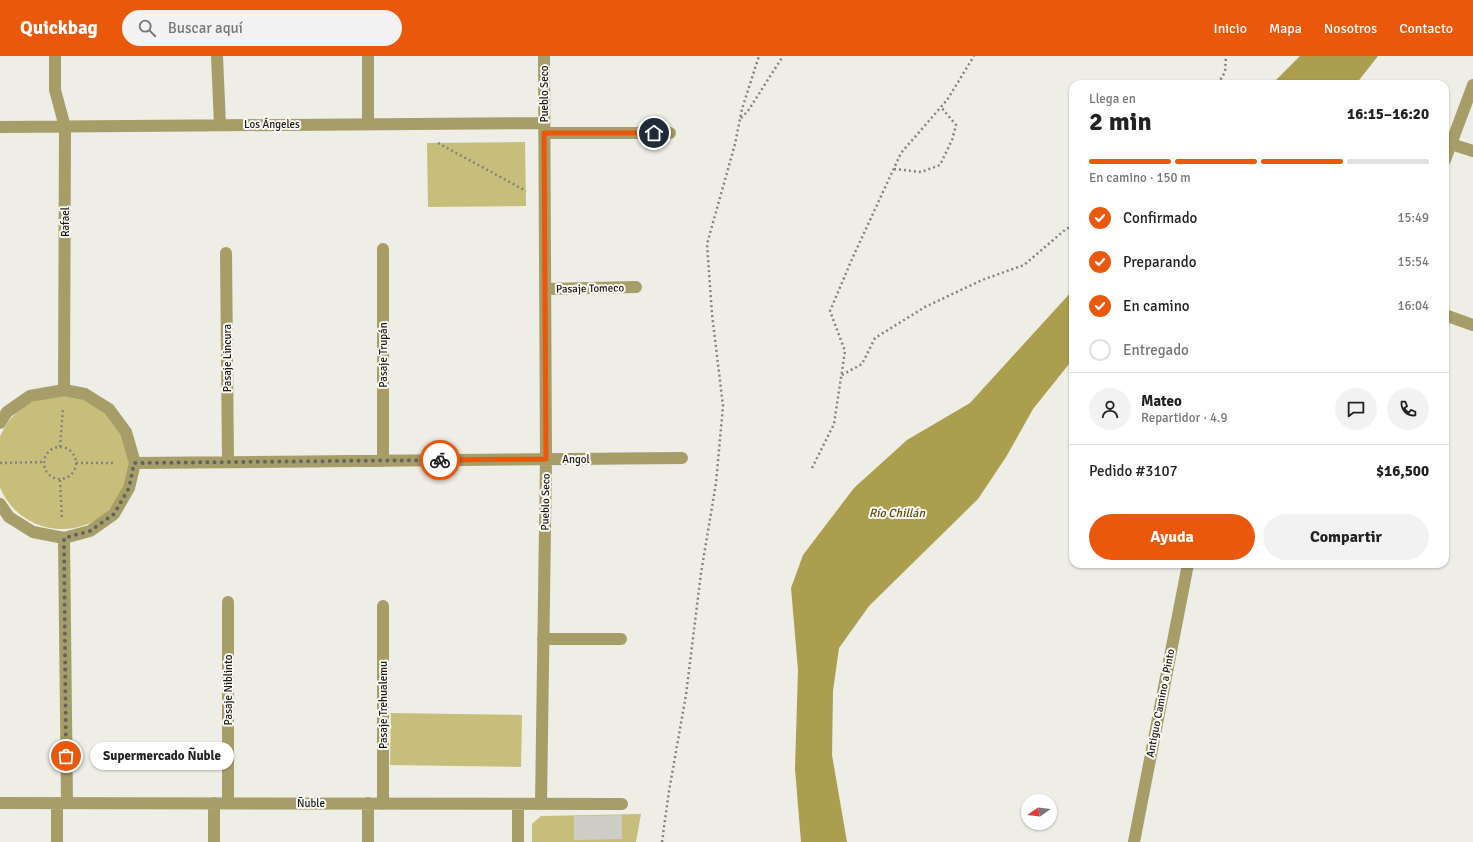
<!DOCTYPE html>
<html lang="es">
<meta charset="utf-8">
<style>
:root{--surface:#fff;--page:#f2f2f2;--text:#222;--muted:#767676;--line:#e0e0e0;--accent:#ea580c}
body{margin:0;font-family:Signika,sans-serif;background:var(--page);color:var(--text);height:100vh;display:flex;flex-direction:column;font-size:15px;white-space:nowrap}
*{box-sizing:border-box;margin:0}
p{font-size:13px;color:var(--muted)}
.icon{flex:none;width:22px;height:22px;fill:none;stroke:currentColor;stroke-width:2;stroke-linecap:round;stroke-linejoin:round}
.map{position:relative;flex:1;overflow:hidden}
.side{position:absolute;left:1069px;top:24px;width:380px;height:488px;display:flex;flex-direction:column;background:var(--surface);border-radius:12px;box-shadow:0 1px 3px #0004}
.side>*{flex:none}
.needle{width:26px;rotate:256deg}
.fabs{position:absolute;left:1021px;top:738px;display:grid;gap:8px}
.fabs a{display:grid;place-items:center;width:36px;height:36px;border-radius:50%;background:var(--surface);box-shadow:0 1px 3px #0004;font-size:20px}
.pin{position:absolute;display:grid;place-items:center;width:34px;height:34px;color:#fff;margin:-17px;border:2px solid #fff;border-radius:50%;box-shadow:0 1px 4px #0007}
.courier{position:absolute;display:grid;place-items:center;width:40px;height:40px;margin:-20px;border:3px solid #ea580c;border-radius:50%;background:#fff;color:#222;box-shadow:0 1px 5px #0007}
.bubble{position:absolute;height:28px;border-radius:14px;background:var(--surface);box-shadow:0 1px 3px #0004;font-size:13px;font-weight:700;line-height:28px;text-align:center}
.headline em{font-style:normal;font-weight:700}
.headline div{display:flex;flex-direction:column-reverse}
.headline{display:flex;align-items:center;justify-content:space-between;height:68px;padding:0 20px}
h1{font-size:26px;font-weight:700;line-height:30px}
.bar{display:grid;grid-template-columns:repeat(4,1fr);gap:6px 4px;align-content:center;height:48px;padding:0 20px}
.bar i{height:5px;border-radius:3px;background:var(--line)}
.bar .active{background:var(--accent)}
.bar p{grid-column:span 4}
.line{display:flex;align-items:center;gap:10px;padding:0 20px;border-top:1px solid var(--line)}
.line div{flex:1}
.round{display:grid;place-items:center;flex:none;width:42px;height:42px;border-radius:21px;background:var(--page)}
ol{padding:0 20px;list-style:none}
li{display:flex;align-items:center;gap:12px;height:44px}
li p{margin-inline-start:auto}
li .icon{padding:4px;border-radius:50%;background:var(--accent);color:#fff;stroke-width:4}
li:last-child{color:var(--muted)}
li i{width:22px;height:22px;border:2px solid var(--line);border-radius:50%}
.cta{display:flex;gap:8px;margin-top:auto;padding:8px 20px}
.cta a{flex:1;height:46px;border-radius:24px;background:var(--accent);color:#fff;font-size:16px;font-weight:700;line-height:46px;text-align:center}
.cta a+a{background:var(--page);color:var(--text)}
header{display:flex;align-items:center;gap:24px;box-sizing:border-box;height:56px;padding:0 20px;background:var(--accent);color:#fff}
header strong{font-size:19px}
nav{display:flex;gap:22px;margin-inline-start:auto;font-size:14px}
.search{width:280px;height:36px;background:var(--page);display:flex;align-items:center;gap:10px;box-sizing:border-box;padding:0 14px;border-radius:22px;color:var(--muted);font-size:15px}
.map>svg:first-child{display:block}
</style>
<header>
<strong>Quickbag</strong>
<div class="search"><svg class="icon" aria-label="search" viewBox="0 0 24 24"><circle cx="10" cy="10" r="6"/><path d="M15 15l6 6"/></svg>Buscar aquí</div>
<nav><a>Inicio</a><a>Mapa</a><a>Nosotros</a><a>Contacto</a></nav>
</header>
<div class="map">
<svg width="1473" height="786" viewBox="0 0 1473 786">
<rect width="100%" height="100%" fill="#eeede6"/>
<path fill="#c8be7b" d="M 525,86 L 526,150 L 428,151 L 427,87 Z
M-5 406a67 67 0 1 1 134 0a67 67 0 1 1-134 0Z
M 391,657 L 522,659 L 521,711 L 390,709 Z
M 641,758 L 636,786 L 532,786 L 532,768 L 541,760 Z"/>
<path fill="#ab9e4e" d="M 1300,0 L 1378,0 L 1356,28 L 1272,28 Z
M 1073,234 L 1073,303 L 1033,353 L 1006,401 L 978,443 L 869,550 L 839,592 L 833,635 L 832,699 L 847,786 L 801,786 L 795,713 L 798,614 L 791,532 L 803,499 L 854,432 L 907,384 L 970,347 Z"/>
<path fill="#cecec7" d="M 622,759 L 622,783 L 574,784 L 574,760 Z"/>
<g fill="none" stroke-linecap="round" stroke-linejoin="round">
<path stroke="#83827e" stroke-width="2.5" stroke-dasharray="2 3" stroke-linecap="butt" d="M 1218,28 L 1225,16 L 1226,0
M 741,62 L 748,55 L 783,0
M 438,87 L 526,135
M 894,113 L 921,116 L 940,109 L 952,84 L 956,69 L 941,51
M 842,319 L 862,308 L 875,282 L 925,251 L 982,224 L 1024,209 L 1066,173 L 1073,170
M44 407a16 16 0 1 1 32 0a16 16 0 1 1-32 0Z
M 60,391 L 63,352
M 0,407 L 43,406
M 76,407 L 116,407
M 812,412 L 834,368 L 845,295 L 830,255 L 852,203 L 901,97 L 947,44 L 974,0
M 60,424 L 62,463
M 662,786 L 669,735 L 686,639 L 701,517 L 716,427 L 723,350 L 712,258 L 707,188 L 735,88 L 742,53 L 759,0"/>
<path stroke="#a69d68" stroke-width="12" d="M 55,0 L 55,34 L 65,71 L 64,334
M 217,0 L 220,69
M 368,0 L 368,68
M 0,71 L 544,67
M 544,77 L 670,77
M 1451,88 L 1473,95
M 1445,104 L 1473,29
M 383,193 L 383,405
M 226,197 L 228,406
M 545,233 L 636,231
M 1445,259 L 1473,269
M 0,367 L 7,356 L 30,340 L 64,334 L 85,338 L 109,353 L 126,376 L 135,407 L 129,432 L 114,458 L 90,475 L 64,482 L 33,476 L 9,461 L 0,448
M 135,407 L 682,402
M 64,482 L 67,747
M 383,550 L 383,748
M 543,583 L 621,583
M 0,747 L 622,748
M 57,747 L 57,786
M 214,747 L 214,786
M 228,747 L 228,546
M 368,747 L 368,786
M 518,748 L 518,786
M 541,748 L 546,403 L 544,0
M 1134,786 L 1188,508"/>
</g>
<g fill="none" stroke-linecap="round" stroke-linejoin="round">
<path stroke="#63635f" stroke-width="4" stroke-dasharray="0 7.2" d="M 66,700 L 64,482 L 90,475 L 114,458 L 129,432 L 134,407 L 440,404"/>
<path stroke="#ea580c" stroke-width="5" d="M 440,404 L 546,403 L 544,77 L 654,77"/>
</g>
<g text-anchor="middle" stroke-width="4" stroke-linejoin="round" paint-order="stroke">
<g font-size="11" fill="#181816" stroke="#fbfaf4">
<text transform="translate(544 38) rotate(-90)" y="4">Pueblo Seco</text>
<text x="272" y="72">Los Ángeles</text>
<text transform="translate(65 166) rotate(-90)" y="4">Rafael</text>
<text transform="translate(590 232) rotate(-1)" y="4">Pasaje Tomeco</text>
<text transform="translate(383 299) rotate(-90)" y="4">Pasaje Trupán</text>
<text transform="translate(227 302) rotate(-90)" y="4">Pasaje Lincura</text>
<text x="576" y="407">Angol</text>
<text transform="translate(545 446) rotate(-89)" y="4">Pueblo Seco</text>
<text transform="translate(228 634) rotate(-90)" y="4">Pasaje Niblinto</text>
<text transform="translate(1160 647) rotate(-79)" y="4">Antiguo Camino a Pinto</text>
<text transform="translate(383 649) rotate(-90)" y="4">Pasaje Trehualemu</text>
<text x="311" y="751">Ñuble</text>
</g>
<g font-size="12" font-style="italic" fill="#554c0c" stroke="#fbfaf4">
<text x="897" y="461">Río Chillán</text>
</g>
</g>
</svg>
<div class="fabs">
<a><svg class="needle" viewBox="-14 -14 28 28"><path d="M0-13l5 13h-10z" fill="#e53935"/><path d="M0 13l5-13h-10z" fill="#767676"/></svg></a>
</div>
<div class="pin" style="left:66px;top:700px;background:#ea580c"><svg class="icon" aria-label="bag" viewBox="0 0 24 24"><path d="M5 8h14l-1 12H6zM9 8a3 3 0 0 1 6 0"/></svg></div>
<div class="pin" style="left:654px;top:77px;background:#1f2937"><svg class="icon" aria-label="home" viewBox="0 0 24 24"><path d="M3 11l9-7 9 7M6 9v11h12V9"/></svg></div>
<div class="courier" style="left:440px;top:404px"><svg class="icon" aria-label="bike" viewBox="0 0 24 24"><circle cx="6" cy="16" r="4"/><circle cx="18" cy="16" r="4"/><path d="M6 16l4-8h5l3 8M10 8l3 8H6M13 5h3"/></svg></div>
<div class="bubble" style="left:90px;top:686px;width:144px">Supermercado Ñuble</div>
<section class="side">
<div class="headline"><div><h1>2 min</h1><p>Llega en</p></div><em>16:15–16:20</em></div>
<div class="bar"><i class="active"></i><i class="active"></i><i class="active"></i><i></i><p>En camino · 150 m</p></div>
<ol>
<li><svg class="icon" aria-label="check" viewBox="0 0 24 24"><path d="M5 12l5 5 9-10"/></svg>Confirmado<p>15:49</p></li>
<li><svg class="icon" aria-label="check" viewBox="0 0 24 24"><path d="M5 12l5 5 9-10"/></svg>Preparando<p>15:54</p></li>
<li><svg class="icon" aria-label="check" viewBox="0 0 24 24"><path d="M5 12l5 5 9-10"/></svg>En camino<p>16:04</p></li>
<li><i></i>Entregado</li>
</ol>
<div class="line" style="height:72px"><a class="round"><svg class="icon" aria-label="person" viewBox="0 0 24 24"><circle cx="12" cy="8" r="4"/><path d="M4 21q1-7 8-7t8 7"/></svg></a><div><b>Mateo</b><p>Repartidor · 4.9</p></div><a class="round"><svg class="icon" aria-label="chat" viewBox="0 0 24 24"><path d="M4 5h16v11H9l-5 4z"/></svg></a><a class="round"><svg class="icon" aria-label="phone" viewBox="0 0 24 24"><path d="M5 4h4l2 5-3 2q2 4 5 5l2-3 5 2v4C11 20 4 13 5 4z"/></svg></a></div>
<div class="line" style="height:52px"><div>Pedido #3107</div><b>$16,500</b></div>
<div class="cta"><a>Ayuda</a><a>Compartir</a></div>
</section>
</div>
